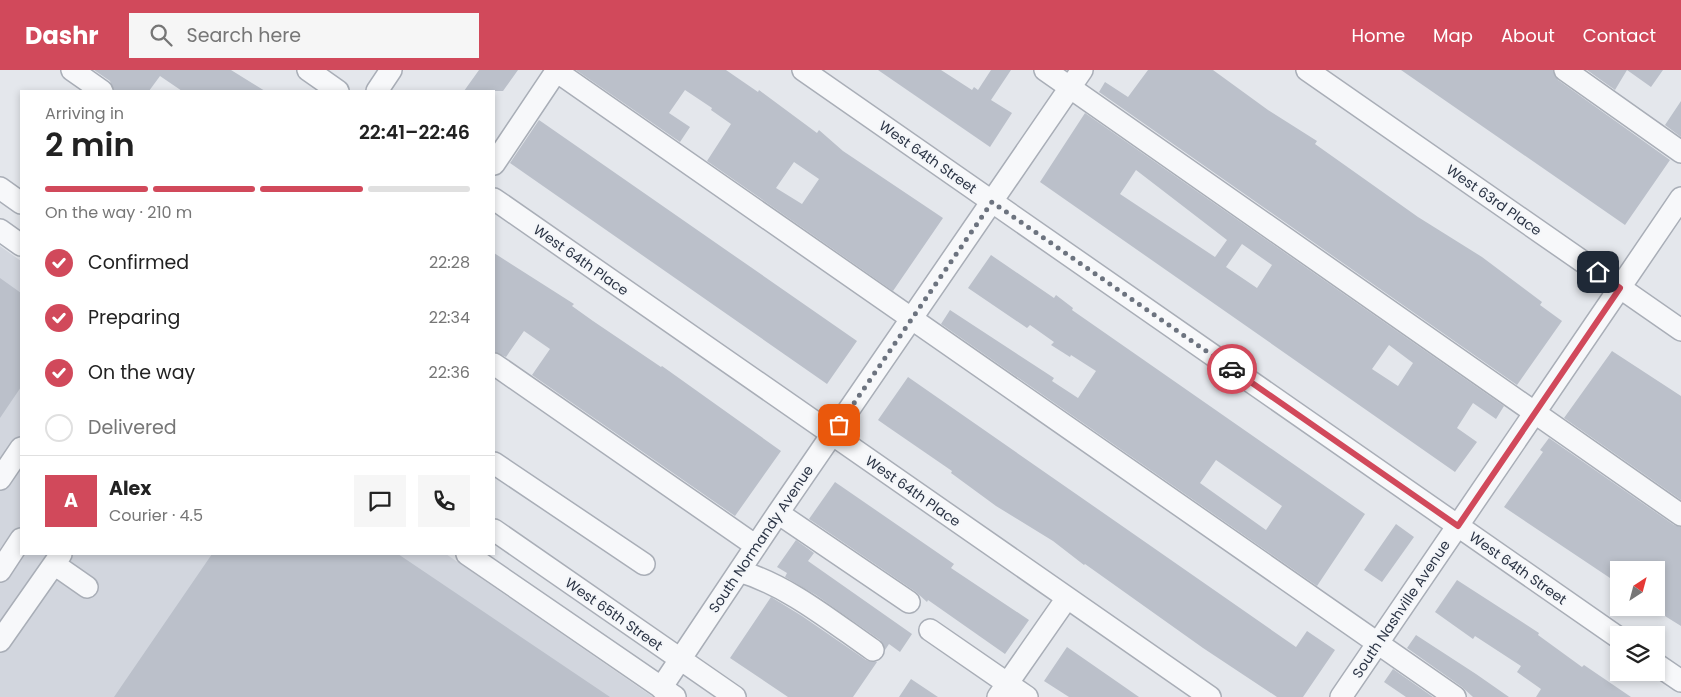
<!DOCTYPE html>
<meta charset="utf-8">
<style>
:root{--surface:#fff;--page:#f6f6f6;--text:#222;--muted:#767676;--line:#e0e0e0;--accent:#d1495b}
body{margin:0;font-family:Poppins,sans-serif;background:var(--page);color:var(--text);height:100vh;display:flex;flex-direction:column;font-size:19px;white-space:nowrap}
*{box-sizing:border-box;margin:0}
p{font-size:16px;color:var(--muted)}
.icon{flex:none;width:28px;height:28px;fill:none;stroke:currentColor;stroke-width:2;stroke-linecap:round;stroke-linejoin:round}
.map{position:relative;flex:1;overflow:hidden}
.details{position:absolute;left:20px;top:20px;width:475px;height:465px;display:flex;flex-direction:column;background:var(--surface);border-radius:0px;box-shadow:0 2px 8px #0003}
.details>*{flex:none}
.needle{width:32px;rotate:36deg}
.buttons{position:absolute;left:1610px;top:491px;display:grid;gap:10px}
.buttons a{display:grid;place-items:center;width:55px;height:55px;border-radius:0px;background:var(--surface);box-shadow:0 2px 8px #0003;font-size:25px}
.pin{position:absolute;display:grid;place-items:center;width:42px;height:42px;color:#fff;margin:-21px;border-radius:10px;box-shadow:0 2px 8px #0006}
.courier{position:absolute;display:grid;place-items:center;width:50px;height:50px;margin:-25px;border:4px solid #d1495b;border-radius:50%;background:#fff;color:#222;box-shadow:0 1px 6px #0007}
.head em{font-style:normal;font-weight:600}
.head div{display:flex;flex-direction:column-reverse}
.head{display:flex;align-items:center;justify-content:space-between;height:85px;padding:0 25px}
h1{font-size:32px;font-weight:600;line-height:38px}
.bar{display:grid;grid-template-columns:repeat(4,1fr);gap:8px 5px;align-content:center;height:60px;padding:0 25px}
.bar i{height:6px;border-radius:4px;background:var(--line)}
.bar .selected{background:var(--accent)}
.bar p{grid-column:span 4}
.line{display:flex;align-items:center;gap:12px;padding:0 25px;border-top:1px solid var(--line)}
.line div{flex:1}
.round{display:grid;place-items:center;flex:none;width:52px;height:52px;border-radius:0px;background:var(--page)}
ol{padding:0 25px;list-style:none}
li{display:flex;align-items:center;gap:15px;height:55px}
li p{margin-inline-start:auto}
li .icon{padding:5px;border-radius:50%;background:var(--accent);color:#fff;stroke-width:4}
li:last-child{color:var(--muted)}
li i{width:28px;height:28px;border:2px solid var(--line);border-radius:50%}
header{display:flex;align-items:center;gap:30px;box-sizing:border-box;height:70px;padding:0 25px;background:var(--accent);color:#fff}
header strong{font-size:24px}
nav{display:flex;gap:28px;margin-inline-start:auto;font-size:18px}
.search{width:350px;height:45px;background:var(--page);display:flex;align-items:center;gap:12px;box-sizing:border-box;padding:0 18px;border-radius:0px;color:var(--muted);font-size:19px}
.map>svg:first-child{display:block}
</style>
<header>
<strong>Dashr</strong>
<div class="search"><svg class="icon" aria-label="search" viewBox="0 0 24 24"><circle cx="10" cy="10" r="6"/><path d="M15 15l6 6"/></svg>Search here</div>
<nav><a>Home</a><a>Map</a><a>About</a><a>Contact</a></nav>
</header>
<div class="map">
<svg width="1681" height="627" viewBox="0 0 1681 627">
<rect width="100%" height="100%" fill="#e4e7ec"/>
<path fill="#d2d6de" d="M 0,176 L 21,191 L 21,484 L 446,484 L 653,627 L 0,627 Z"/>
<path fill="#bbc0ca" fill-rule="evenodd" d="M 94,0 L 231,0 L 265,21 L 182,21 L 160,6 L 149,21 L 114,21 L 110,11 Z
M 479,0 L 518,0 L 503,21 L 464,21 Z
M 576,0 L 726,0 L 758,22 L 759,20 L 817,63 L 819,60 L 843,81 L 943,148 L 893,221 L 707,91 L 731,54 L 711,40 L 712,38 L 685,20 L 669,43 L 690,57 L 680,72 ZM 794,92 L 819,109 L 802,134 L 776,118 Z
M 878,0 L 941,0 L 972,20 L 974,17 L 978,20 L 991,0 L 1011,0 L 991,30 L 1012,43 L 990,77 Z
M 1148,0 L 1213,0 L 1268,40 L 1317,71 L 1315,74 L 1418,147 L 1482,187 L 1542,232 L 1540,235 L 1562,251 L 1517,315 L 1099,22 L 1105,12 L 1128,27 Z
M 1401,0 L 1553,0 L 1558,10 L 1670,90 L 1625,155 Z
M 1587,0 L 1627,0 L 1615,20 Z
M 1627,0 L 1663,0 L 1651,17 Z
M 1681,31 L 1681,67 L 1665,55 Z
M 1085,43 L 1504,336 L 1496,349 L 1473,333 L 1457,358 L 1477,372 L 1455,402 L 1040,112 ZM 1136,100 L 1227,170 L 1215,187 L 1120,124 ZM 1242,174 L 1272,195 L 1257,218 L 1226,197 ZM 1389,275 L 1413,293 L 1398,316 L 1372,299 Z
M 539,50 L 857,271 L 827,314 L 510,93 Z
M 494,183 L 574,234 L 572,236 L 593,251 L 661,297 L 662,296 L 781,381 L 735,446 L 532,305 L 550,279 L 524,261 L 506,287 L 494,282 Z
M 991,185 L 1054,228 L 1056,225 L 1073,238 L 1072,240 L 1365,444 L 1317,516 L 941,254 L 950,240 L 1054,308 L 1052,311 L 1078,328 L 1096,301 L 1071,285 L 1070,287 L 1051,275 L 1054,272 L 1030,255 L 1027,258 L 968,218 ZM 1216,390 L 1282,436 L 1266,460 L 1200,413 Z
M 0,208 L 21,223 L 21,317 L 0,348 Z
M 1612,281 L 1681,326 L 1681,430 L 1564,348 Z
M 908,307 L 1296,577 L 1307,561 L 1335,580 L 1303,627 L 1277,627 L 1203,578 L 1085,494 L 1084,495 L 1053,471 L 996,436 L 951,403 L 952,401 L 888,357 L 878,350 Z
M 1549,368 L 1674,455 L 1681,457 L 1681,556 L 1652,538 L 1656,538 L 1656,500 L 1619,500 L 1619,514 L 1504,437 L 1543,382 L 1540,380 Z
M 835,412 L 954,494 L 951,498 L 1029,550 L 1005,584 L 928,530 L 927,532 L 916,522 L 809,449 Z
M 1396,454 L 1414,467 L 1382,512 L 1364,500 Z
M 796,470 L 814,483 L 808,491 L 912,564 L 900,582 L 889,574 L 885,580 L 880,570 L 816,525 L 785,507 L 787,503 L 777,497 Z
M 212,484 L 398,484 L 610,627 L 114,627 Z
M 1457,510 L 1539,563 L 1538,565 L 1582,597 L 1584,595 L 1631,627 L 1536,627 L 1541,619 L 1517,602 L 1521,596 L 1475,566 L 1473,569 L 1435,542 Z
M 771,527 L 802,546 L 866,590 L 877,592 L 853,627 L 788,627 L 730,588 Z
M 1416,565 L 1476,604 L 1509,627 L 1473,627 L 1462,617 L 1407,578 Z
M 1067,577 L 1116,611 L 1139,627 L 1069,627 L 1044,611 Z
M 1393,599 L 1433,627 L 1406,627 L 1384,612 Z
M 911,609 L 938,627 L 899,627 Z"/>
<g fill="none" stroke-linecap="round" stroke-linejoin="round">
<defs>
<path id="minor" d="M 72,0 L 102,21
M 308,0 L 338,21
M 803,0 L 1619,568
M 1045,0 L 1681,445
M 1307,0 L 1681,260
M 1565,0 L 1681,82
M 556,1 L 1455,627
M 377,21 L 391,0
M 494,94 L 557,0
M 0,118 L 21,133
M 494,129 L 1210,627
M 0,160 L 21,175
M 494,294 L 756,476
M 494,393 L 644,494
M 0,409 L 21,378
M 778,443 L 909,532
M 494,460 L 735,627
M 467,484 L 675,627
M 54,494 L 87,517
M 0,501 L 21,469
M 739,501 C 789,516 831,551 873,580
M 930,560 L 1027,627
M 0,571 L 61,484
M 1656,594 L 1681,611
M 661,618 L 778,443 L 1082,0
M 998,627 L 1067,528
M 1341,627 L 1681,128"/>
</defs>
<use href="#minor" stroke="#a9aeb7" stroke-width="24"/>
<use href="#minor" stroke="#f7f8fa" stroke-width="21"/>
</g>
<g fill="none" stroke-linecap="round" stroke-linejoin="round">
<path stroke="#6c737f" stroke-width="5" stroke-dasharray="0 9" d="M 839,355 L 992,132 L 1232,299"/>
<path stroke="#d1495b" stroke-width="6" d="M 1232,299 L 1458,456 L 1620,218 L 1598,202"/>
</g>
<g text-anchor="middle" stroke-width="4" stroke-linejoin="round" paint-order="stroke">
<g font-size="14" fill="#2b3445" stroke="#f4f6f9">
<text transform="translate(928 87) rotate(35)" y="5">West 64th Street</text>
<text transform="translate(1494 130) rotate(35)" y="5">West 63rd Place</text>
<text transform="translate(581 190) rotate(35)" y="5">West 64th Place</text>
<text transform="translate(913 421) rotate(35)" y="5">West 64th Place</text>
<text transform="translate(761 469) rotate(-56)" y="5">South Normandy Avenue</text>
<text transform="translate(1518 498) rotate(35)" y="5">West 64th Street</text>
<text transform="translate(1401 539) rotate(-56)" y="5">South Nashville Avenue</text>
<text transform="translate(614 544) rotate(35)" y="5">West 65th Street</text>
</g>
</g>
</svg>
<div class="buttons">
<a><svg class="needle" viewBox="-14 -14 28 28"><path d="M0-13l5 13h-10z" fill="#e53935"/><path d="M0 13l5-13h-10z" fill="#767676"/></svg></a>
<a><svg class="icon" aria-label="layers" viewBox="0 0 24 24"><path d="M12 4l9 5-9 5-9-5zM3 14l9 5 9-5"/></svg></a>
</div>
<div class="pin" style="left:839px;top:355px;background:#ea580c"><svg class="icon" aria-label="bag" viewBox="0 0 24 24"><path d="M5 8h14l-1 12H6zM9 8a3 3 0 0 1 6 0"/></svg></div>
<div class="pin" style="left:1598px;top:202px;background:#1f2937"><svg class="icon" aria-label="home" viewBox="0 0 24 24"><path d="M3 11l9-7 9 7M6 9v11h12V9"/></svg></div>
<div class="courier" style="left:1232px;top:299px"><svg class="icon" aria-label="car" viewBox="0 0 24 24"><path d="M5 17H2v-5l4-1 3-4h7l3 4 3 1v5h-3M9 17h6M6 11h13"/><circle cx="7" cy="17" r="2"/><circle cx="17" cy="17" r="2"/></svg></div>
<section class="details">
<div class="head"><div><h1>2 min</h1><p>Arriving in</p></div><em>22:41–22:46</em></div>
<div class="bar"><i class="selected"></i><i class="selected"></i><i class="selected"></i><i></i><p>On the way · 210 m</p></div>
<ol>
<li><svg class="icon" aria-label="check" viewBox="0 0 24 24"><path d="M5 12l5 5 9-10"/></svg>Confirmed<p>22:28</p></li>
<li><svg class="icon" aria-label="check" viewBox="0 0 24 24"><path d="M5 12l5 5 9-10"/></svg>Preparing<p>22:34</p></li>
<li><svg class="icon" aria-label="check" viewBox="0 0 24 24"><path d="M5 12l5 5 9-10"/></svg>On the way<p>22:36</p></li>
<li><i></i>Delivered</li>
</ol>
<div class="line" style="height:90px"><b class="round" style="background:var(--accent);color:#fff">A</b><div><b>Alex</b><p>Courier · 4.5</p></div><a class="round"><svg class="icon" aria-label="chat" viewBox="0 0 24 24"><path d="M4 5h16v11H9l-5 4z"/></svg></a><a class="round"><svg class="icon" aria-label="phone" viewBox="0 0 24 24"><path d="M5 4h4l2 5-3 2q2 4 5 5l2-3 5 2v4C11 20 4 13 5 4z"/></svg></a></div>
</section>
</div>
